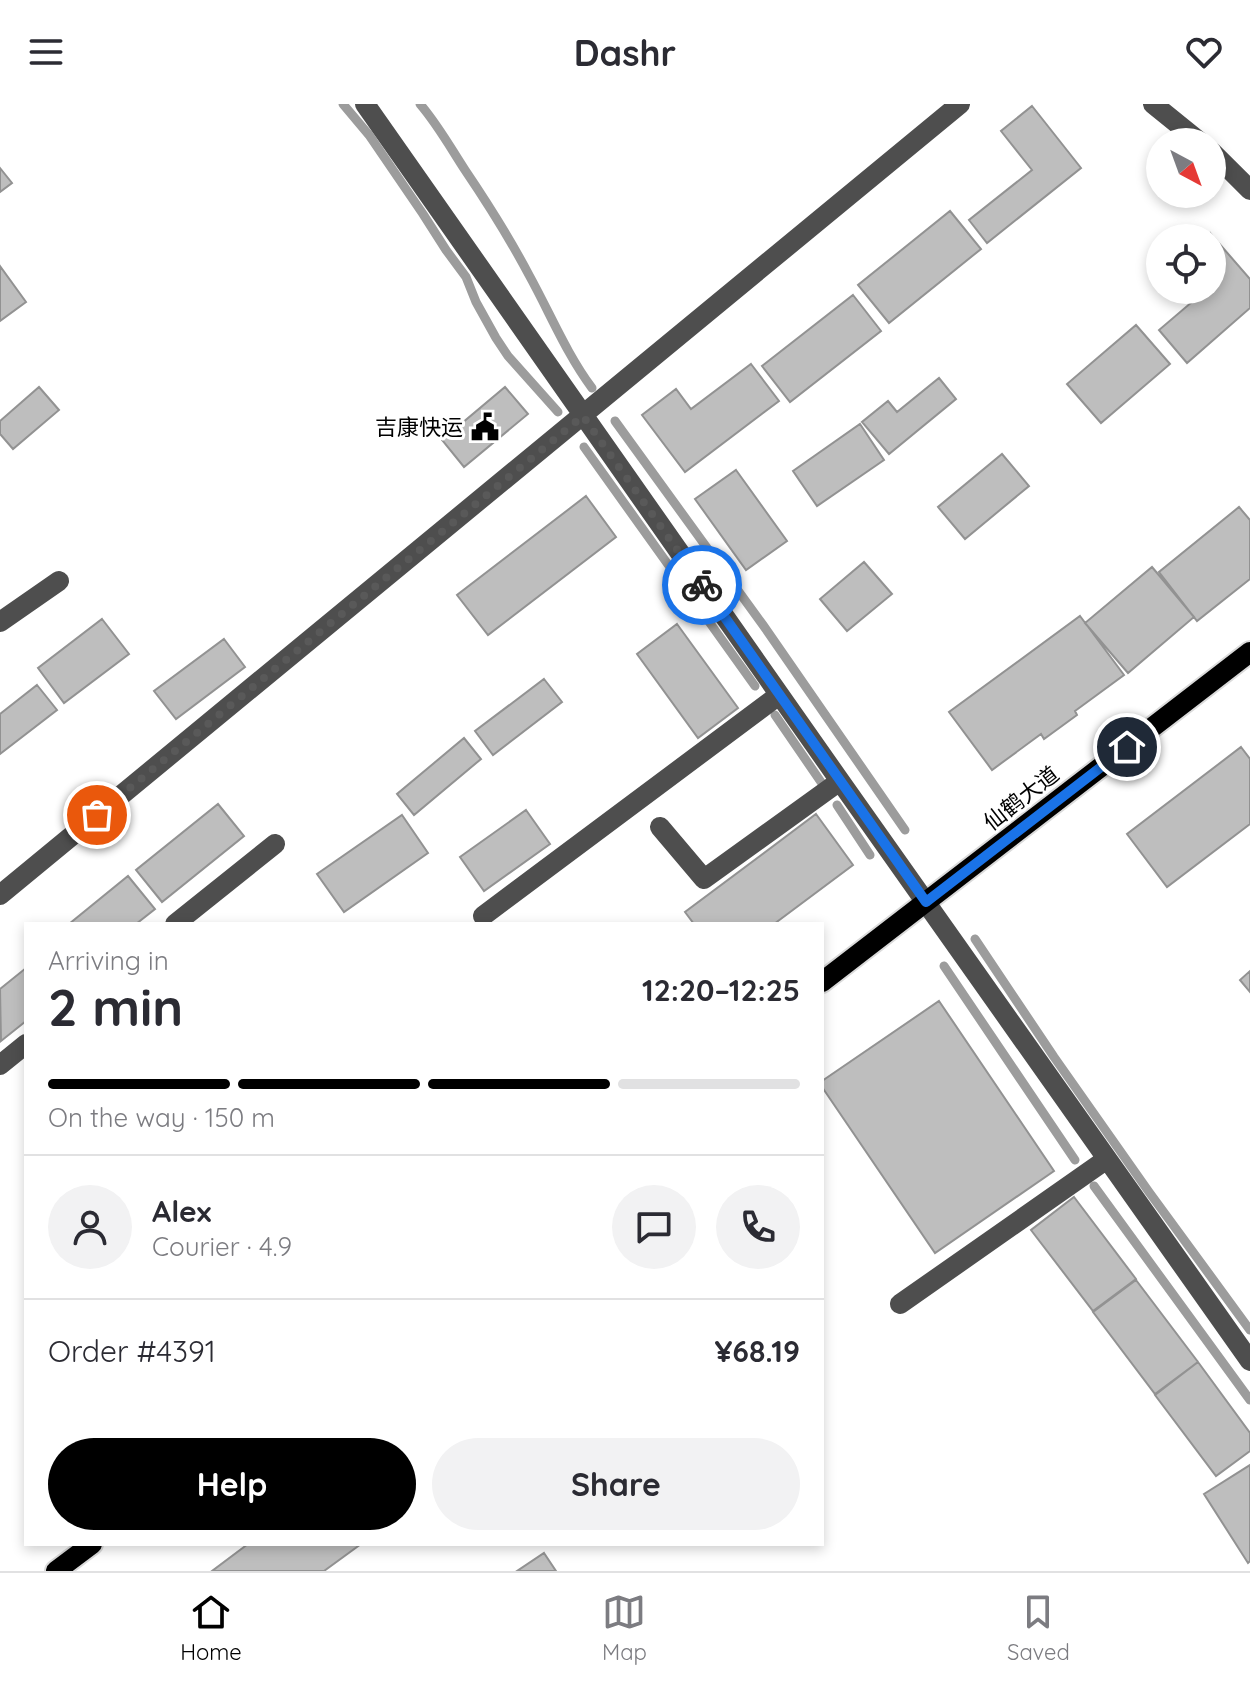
<!DOCTYPE html>
<meta charset="utf-8">
<style>
:root{--surface:#fff;--page:#f2f2f3;--text:#2b2b33;--muted:#7c7c81;--line:#e1e1e2;--accent:#000}
body{margin:0;font-family:Quicksand,"Noto Sans SC",sans-serif;background:var(--page);color:var(--text);height:100vh;display:flex;flex-direction:column;font-size:30px;white-space:nowrap}
*{box-sizing:border-box;margin:0}
p{font-size:26px;color:var(--muted)}
.icon{flex:none;width:44px;height:44px;fill:none;stroke:currentColor;stroke-width:2;stroke-linecap:round;stroke-linejoin:round}
.map{position:relative;flex:1;overflow:hidden}
.sheet{position:absolute;left:24px;top:818px;width:800px;height:624px;display:flex;flex-direction:column;background:var(--surface);border-radius:0px;box-shadow:0 4px 12px #0003}
.sheet>*{flex:none}
.needle{width:52px;rotate:139deg}
.tools{position:absolute;left:1146px;top:24px;display:grid;gap:16px}
.tools a{display:grid;place-items:center;width:80px;height:80px;border-radius:50%;background:var(--surface);box-shadow:0 4px 12px #0003;font-size:40px}
.pin{position:absolute;display:grid;place-items:center;width:68px;height:68px;color:#fff;margin:-34px;border:4px solid #fff;border-radius:50%;box-shadow:0 2px 8px #0007}
.courier{position:absolute;display:grid;place-items:center;width:80px;height:80px;margin:-40px;border:6px solid #1a73e8;border-radius:50%;background:#fff;color:#222;box-shadow:0 2px 10px #0007}
.overview em{font-style:normal;font-weight:700}
.overview div{display:flex;flex-direction:column-reverse}
.overview{display:flex;align-items:center;justify-content:space-between;height:136px;padding:0 24px}
h1{font-size:52px;font-weight:700;line-height:60px}
.bar{display:grid;grid-template-columns:repeat(4,1fr);gap:12px 8px;align-content:center;height:96px;padding:0 24px}
.bar i{height:10px;border-radius:6px;background:var(--line)}
.bar .on{background:var(--accent)}
.bar p{grid-column:span 4}
.line{display:flex;align-items:center;gap:20px;padding:0 24px;border-top:2px solid var(--line)}
.line div{flex:1}
.round{display:grid;place-items:center;flex:none;width:84px;height:84px;border-radius:42px;background:var(--page)}
.action{display:flex;gap:16px;margin-top:auto;padding:16px 24px}
.action a{flex:1;height:92px;border-radius:48px;background:var(--accent);color:#fff;font-size:32px;font-weight:700;line-height:92px;text-align:center}
.action a+a{background:var(--page);color:var(--text)}
header{display:flex;justify-content:space-between;align-items:center;height:104px;padding:0 24px;background:var(--surface);font-size:36px;font-weight:700}
.tab-bar{display:flex;justify-content:space-around;align-items:center;height:112px;border-top:2px solid var(--line);background:var(--surface);font-size:22px;color:var(--muted)}
.tab-bar a{display:grid;justify-items:center;gap:4px}
.tab-bar .on{color:var(--accent)}
.map>svg:first-child{display:block}
</style>
<header><svg class="icon" aria-label="menu" viewBox="0 0 24 24"><path d="M4 6h16M4 12h16M4 18h16"/></svg>Dashr<svg class="icon" aria-label="heart" viewBox="0 0 24 24"><path d="M12 20l-8-8c-3-5 5-10 8-4 3-6 11-1 8 4z"/></svg></header>
<div class="map">
<svg width="1250" height="1467" viewBox="0 0 1250 1467">
<rect width="100%" height="100%" fill="#fff"/>
<g fill="none" stroke-linecap="round" stroke-linejoin="round">
<path stroke="#9c9c9c" stroke-width="9" d="M 343,0 L 369,31 L 423,110 L 446,146 L 466,173 L 476,198 L 496,234 L 508,252 L 558,308
M 420,0 C 438,21 450,43 465,66 C 488,100 510,135 529,171 C 550,209 566,249 592,284
M 615,317 L 763,521 L 905,726
M 584,343 L 755,582
M 775,611 L 821,678
M 837,701 L 870,751
M 975,835 L 1054,953 L 1149,1088 L 1250,1226
M 944,862 L 1075,1056
M 1094,1082 L 1250,1296"/>
</g>
<path fill="#bebebe" stroke="#929292" stroke-width="2" d="M 1032,2 L 1081,64 L 987,139 L 969,116 L 1032,66 L 1001,27 Z
M 0,64 L 12,79 L 0,88 Z
M 950,107 L 981,145 L 889,219 L 858,181 Z
M 1210,129 L 1250,175 L 1250,204 L 1187,259 L 1159,226 L 1199,192 L 1193,186 L 1212,186 L 1212,134 L 1204,134 Z
M 0,162 L 26,198 L 0,217 Z
M 853,191 L 881,227 L 790,298 L 762,262 Z
M 1136,221 L 1170,260 L 1101,319 L 1067,280 Z
M 751,260 L 779,297 L 685,368 L 642,311 L 676,285 L 691,305 Z
M 939,274 L 956,295 L 889,350 L 862,318 L 888,297 L 897,308 Z
M 39,283 L 59,306 L 13,345 L 0,330 L 0,317 Z
M 505,283 L 528,310 L 464,363 L 442,336 Z
M 860,320 L 884,356 L 817,402 L 793,367 Z
M 1002,350 L 1029,382 L 965,435 L 938,403 Z
M 736,366 L 787,437 L 746,466 L 695,395 Z
M 586,392 L 616,433 L 488,531 L 457,491 Z
M 1239,403 L 1250,416 L 1250,475 L 1197,517 L 1159,468 Z
M 864,458 L 892,490 L 847,527 L 820,495 Z
M 1152,463 L 1194,513 L 1128,569 L 1085,519 Z
M 1080,512 L 1124,571 L 1075,607 L 1077,611 L 1044,635 L 1041,630 L 992,666 L 949,608 Z
M 102,515 L 129,550 L 64,599 L 38,564 Z
M 677,520 L 738,604 L 698,634 L 637,550 Z
M 224,535 L 245,563 L 176,615 L 154,587 Z
M 544,575 L 562,598 L 493,651 L 475,627 Z
M 37,581 L 57,606 L 0,650 L 0,610 Z
M 464,634 L 481,655 L 414,711 L 397,690 Z
M 1241,643 L 1250,655 L 1250,720 L 1167,783 L 1127,730 Z
M 218,700 L 244,732 L 162,798 L 136,766 Z
M 526,706 L 550,740 L 484,787 L 460,753 Z
M 816,710 L 853,761 L 774,820 L 694,820 L 685,808 Z
M 402,711 L 428,749 L 344,808 L 317,770 Z
M 128,772 L 155,805 L 136,820 L 69,820 Z
M 26,864 L 26,917 L 1,937 L 0,885 Z
M 1250,867 L 1250,888 L 1240,876 Z
M 939,897 L 1054,1067 L 935,1149 L 822,983 L 822,977 Z
M 1074,1093 L 1136,1175 L 1093,1207 L 1031,1126 Z
M 1136,1176 L 1198,1258 L 1155,1290 L 1093,1208 Z
M 1198,1258 L 1250,1329 L 1250,1347 L 1216,1372 L 1155,1291 Z
M 1250,1361 L 1250,1457 L 1248,1459 L 1204,1390 Z
M 248,1440 L 361,1440 L 324,1467 L 212,1467 Z
M 544,1449 L 556,1467 L 517,1467 Z"/>
<g fill="none" stroke-linecap="round" stroke-linejoin="round">
<defs>
<path id="major" d="M 822,878 L 1250,548
M 56,1467 L 92,1440"/>
</defs>
<use href="#major" stroke="#dbdbdb" stroke-width="24"/>
<path stroke="#4e4e4e" stroke-width="20" d="M 365,0 L 840,677 L 1250,1257
M 1153,0 L 1200,38
M 1212,48 L 1250,86
M 0,518 L 59,477
M 660,723 L 704,775 L 840,677
M 0,791 L 960,0
M 483,812 L 779,591
M 175,820 L 275,740
M 0,961 L 26,940
M 900,1200 L 1107,1055"/>
<use href="#major" stroke="#000" stroke-width="20"/>
</g>
<g fill="none" stroke-linecap="round" stroke-linejoin="round">
<path stroke="#595959" stroke-width="8" stroke-dasharray="0 14.4" d="M 97,711 L 583,312 L 702,481"/>
<path stroke="#1a73e8" stroke-width="10" d="M 702,481 L 926,798 L 1127,643"/>
</g>
<defs>
<symbol id="civic-bare" viewBox="-9 -9 18 18"><path d="M-.6-6.5H3V-4.5H.6V-3L4-1V1h2V6H-6V1h2V-1L-.6-3ZM-1.2 2.5V6h2.4V2.5Z" fill="#000" stroke="#fff" stroke-width="2.5" paint-order="stroke"/></symbol>
</defs>
<g fill-rule="evenodd">
<use href="#civic-bare" x="465" y="303" width="40" height="40"/>
</g>
<g text-anchor="middle" stroke-width="6" stroke-linejoin="round" paint-order="stroke">
<g font-size="22" fill="#000" stroke="#fff" text-anchor="end">
<text x="463" y="331">吉康快运</text>
</g>
<g font-size="22" fill="#000" stroke="#fff">
<text transform="translate(1021 694) rotate(-38)" y="8">仙鹤大道</text>
</g>
</g>
</svg>
<div class="tools">
<a><svg class="needle" viewBox="-14 -14 28 28"><path d="M0-13l5 13h-10z" fill="#e53935"/><path d="M0 13l5-13h-10z" fill="#7c7c81"/></svg></a>
<a><svg class="icon" aria-label="locate" viewBox="0 0 24 24"><circle cx="12" cy="12" r="6"/><path d="M12 2v4M12 18v4M2 12h4M18 12h4"/></svg></a>
</div>
<div class="pin" style="left:97px;top:711px;background:#ea580c"><svg class="icon" aria-label="bag" viewBox="0 0 24 24"><path d="M5 8h14l-1 12H6zM9 8a3 3 0 0 1 6 0"/></svg></div>
<div class="pin" style="left:1127px;top:643px;background:#1f2937"><svg class="icon" aria-label="home" viewBox="0 0 24 24"><path d="M3 11l9-7 9 7M6 9v11h12V9"/></svg></div>
<div class="courier" style="left:702px;top:481px"><svg class="icon" aria-label="bike" viewBox="0 0 24 24"><circle cx="6" cy="16" r="4"/><circle cx="18" cy="16" r="4"/><path d="M6 16l4-8h5l3 8M10 8l3 8H6M13 5h3"/></svg></div>
<section class="sheet">
<div class="overview"><div><h1>2 min</h1><p>Arriving in</p></div><em>12:20–12:25</em></div>
<div class="bar"><i class="on"></i><i class="on"></i><i class="on"></i><i></i><p>On the way · 150 m</p></div>
<div class="line" style="height:144px"><a class="round"><svg class="icon" aria-label="person" viewBox="0 0 24 24"><circle cx="12" cy="8" r="4"/><path d="M4 21q1-7 8-7t8 7"/></svg></a><div><b>Alex</b><p>Courier · 4.9</p></div><a class="round"><svg class="icon" aria-label="chat" viewBox="0 0 24 24"><path d="M4 5h16v11H9l-5 4z"/></svg></a><a class="round"><svg class="icon" aria-label="phone" viewBox="0 0 24 24"><path d="M5 4h4l2 5-3 2q2 4 5 5l2-3 5 2v4C11 20 4 13 5 4z"/></svg></a></div>
<div class="line" style="height:104px"><div>Order #4391</div><b>¥68.19</b></div>
<div class="action"><a>Help</a><a>Share</a></div>
</section>
</div>
<nav class="tab-bar">
<a class="on"><svg class="icon" aria-label="home" viewBox="0 0 24 24"><path d="M3 11l9-7 9 7M6 9v11h12V9"/></svg>Home</a>
<a><svg class="icon" aria-label="map" viewBox="0 0 24 24"><path d="M3 6l6-2 6 2 6-2v14l-6 2-6-2-6 2zM9 4v14M15 6v14"/></svg>Map</a>
<a><svg class="icon" aria-label="saved" viewBox="0 0 24 24"><path d="M7 4h10v16l-5-4-5 4z"/></svg>Saved</a>
</nav>
